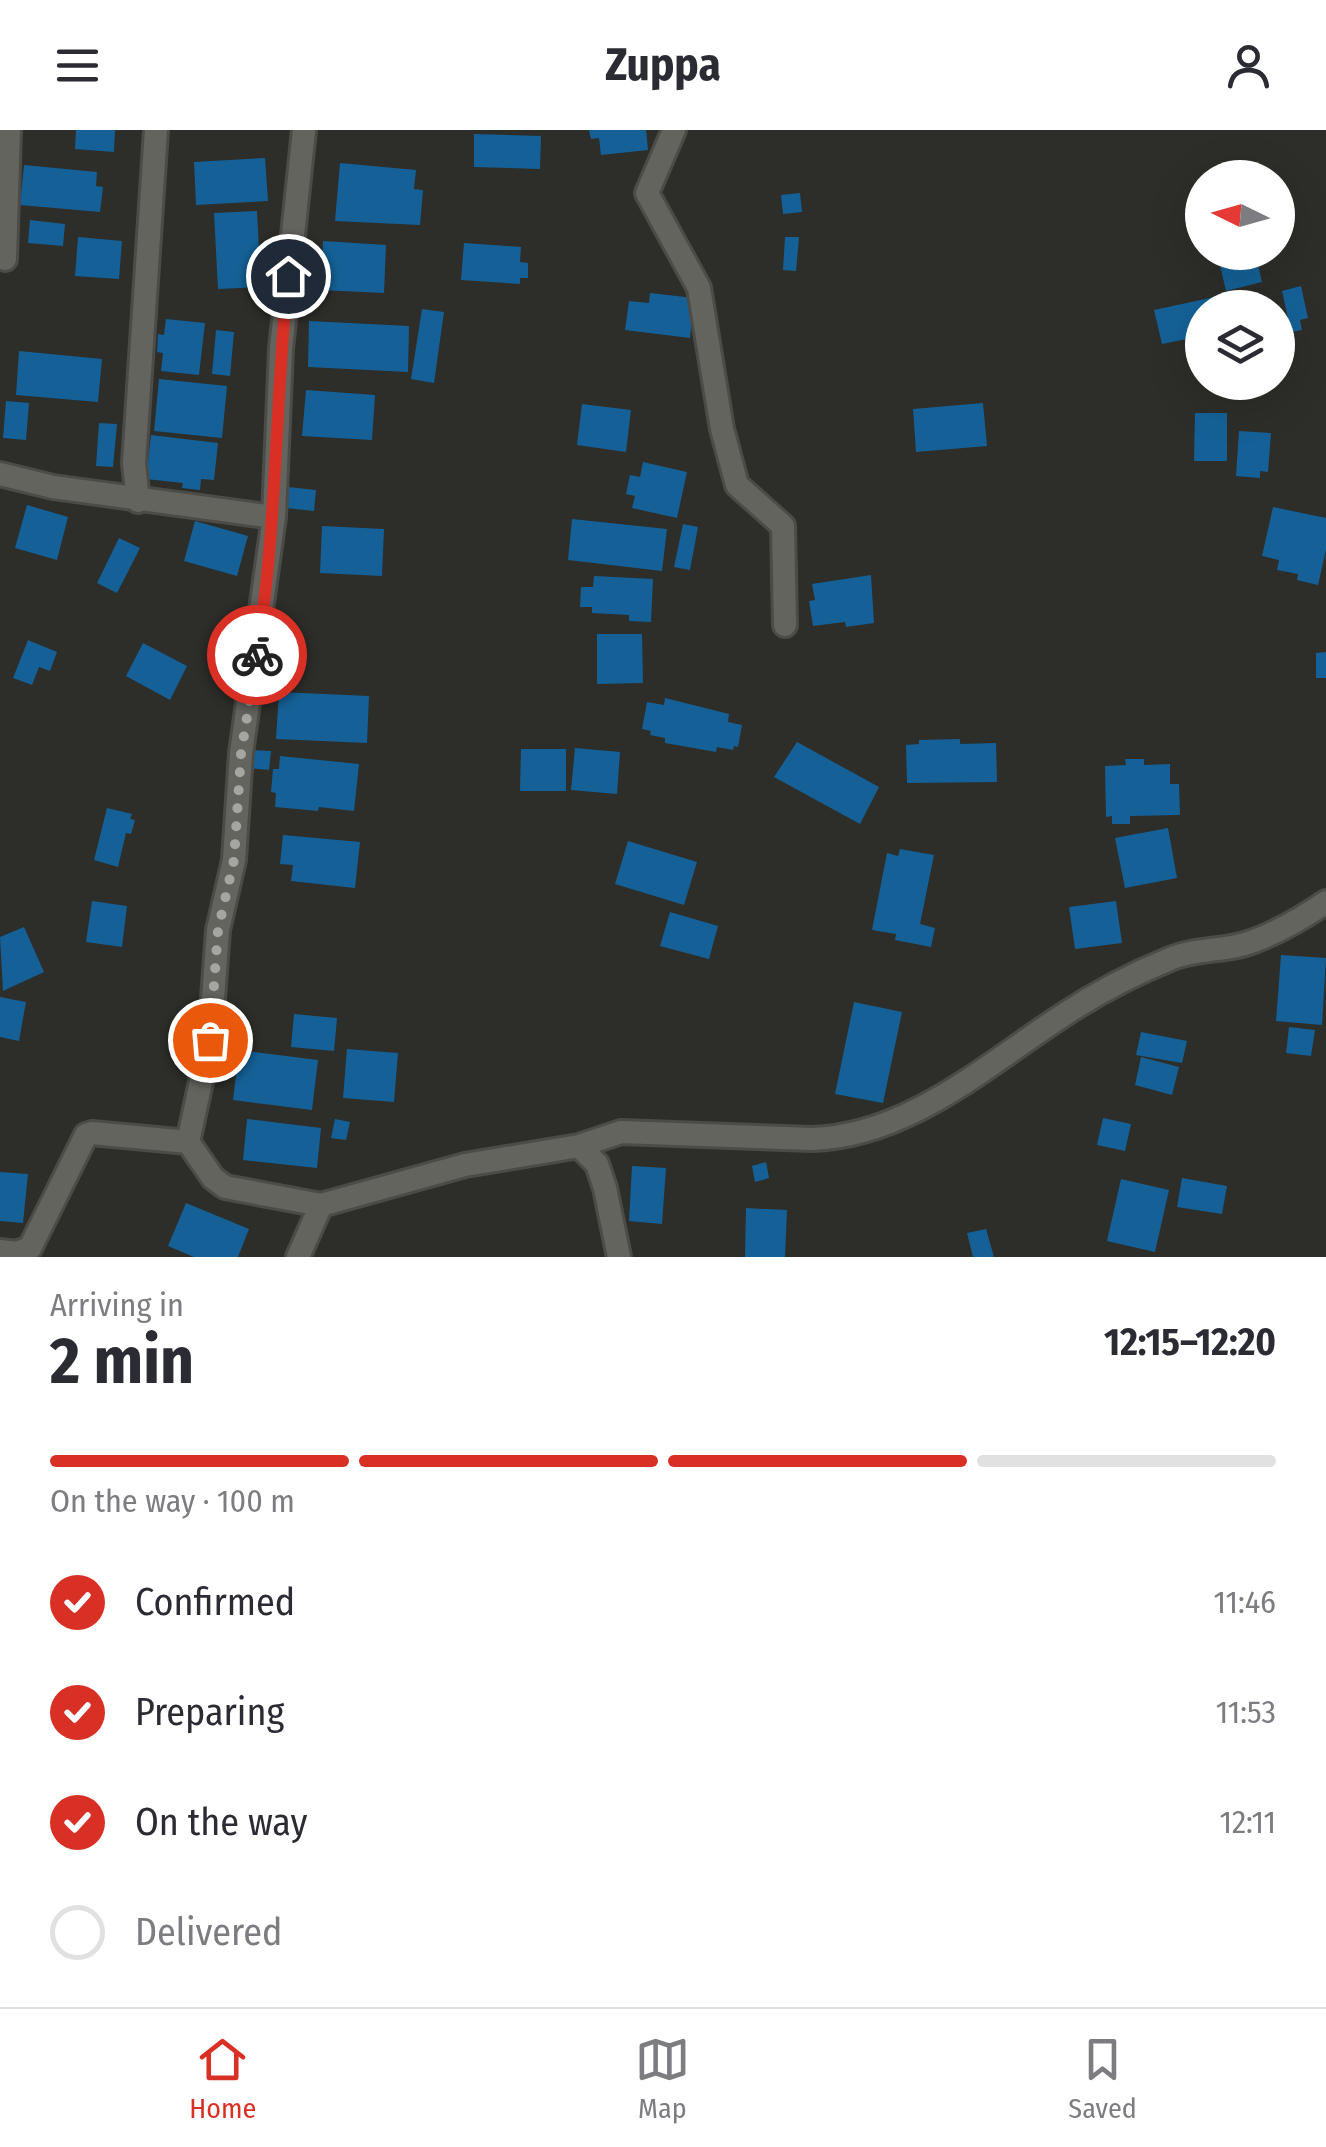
<!DOCTYPE html>
<meta charset="utf-8">
<style>
:root{--surface:#fff;--page:#f7f7f7;--text:#2b2b33;--muted:#7c7c81;--line:#e1e1e2;--accent:#d93025}
body{margin:0;font-family:"Fira Sans Condensed",sans-serif;background:var(--page);color:var(--text);height:100vh;display:flex;flex-direction:column;font-size:38px;white-space:nowrap}
*{box-sizing:border-box;margin:0}
p{font-size:32px;color:var(--muted)}
.icon{flex:none;width:55px;height:55px;fill:none;stroke:currentColor;stroke-width:2;stroke-linecap:round;stroke-linejoin:round}
.map{position:relative;height:1127px;overflow:hidden}
.details{display:flex;flex-direction:column;background:var(--surface);flex:1}
.details>*{flex:none}
.needle{width:65px;rotate:275deg}
.buttons{position:absolute;left:1185px;top:30px;display:grid;gap:20px}
.buttons a{display:grid;place-items:center;width:110px;height:110px;border-radius:50%;background:var(--surface);box-shadow:0 10px 40px #0002;font-size:50px}
.pin{position:absolute;display:grid;place-items:center;width:85px;height:85px;color:#fff;margin:-42px;border:5px solid #fff;border-radius:50%;box-shadow:0 2px 10px #0007}
.courier{position:absolute;display:grid;place-items:center;width:100px;height:100px;margin:-50px;border:8px solid #d93025;border-radius:50%;background:#fff;color:#222;box-shadow:0 2px 12px #0007}
.head em{font-style:normal;font-weight:700}
.head div{display:flex;flex-direction:column-reverse}
.head{display:flex;align-items:center;justify-content:space-between;height:170px;padding:0 50px}
h1{font-size:65px;font-weight:700;line-height:75px}
.bar{display:grid;grid-template-columns:repeat(4,1fr);gap:15px 10px;align-content:center;height:120px;padding:0 50px}
.bar i{height:12px;border-radius:8px;background:var(--line)}
.bar .active{background:var(--accent)}
.bar p{grid-column:span 4}
ol{padding:0 50px;list-style:none}
li{display:flex;align-items:center;gap:30px;height:110px}
li p{margin-inline-start:auto}
li .icon{padding:10px;border-radius:50%;background:var(--accent);color:#fff;stroke-width:4}
li:last-child{color:var(--muted)}
li i{width:55px;height:55px;border:5px solid var(--line);border-radius:50%}
header{display:flex;justify-content:space-between;align-items:center;height:130px;padding:0 50px;background:var(--surface);font-size:45px;font-weight:700}
.menu{display:flex;justify-content:space-around;align-items:center;height:140px;border-top:2px solid var(--line);background:var(--surface);font-size:28px;color:var(--muted)}
.menu a{display:grid;justify-items:center;gap:5px}
.menu .active{color:var(--accent)}
.map>svg:first-child{display:block}
</style>
<header><svg class="icon" aria-label="menu" viewBox="0 0 24 24"><path d="M4 6h16M4 12h16M4 18h16"/></svg>Zuppa<svg class="icon" aria-label="person" viewBox="0 0 24 24"><circle cx="12" cy="8" r="4"/><path d="M4 21q1-7 8-7t8 7"/></svg></header>
<div class="map">
<svg width="1326" height="1127" viewBox="0 0 1326 1127">
<rect width="100%" height="100%" fill="#2d2d29"/>
<path fill="#156197" d="M 76,0 L 115,0 L 114,22 L 75,19 Z
M 589,0 L 646,0 L 648,20 L 601,25 L 599,8 L 591,9 Z
M 474,4 L 541,6 L 540,39 L 474,37 Z
M 265,28 L 268,71 L 196,75 L 194,32 Z
M 340,33 L 416,40 L 414,59 L 423,60 L 420,95 L 335,91 Z
M 24,35 L 97,42 L 96,56 L 103,57 L 100,82 L 20,75 Z
M 800,63 L 802,82 L 783,84 L 781,65 Z
M 257,81 L 261,157 L 218,159 L 214,83 Z
M 30,90 L 65,94 L 63,116 L 28,113 Z
M 78,107 L 122,111 L 119,149 L 75,146 Z
M 785,107 L 799,107 L 796,141 L 783,140 Z
M 323,111 L 386,115 L 384,163 L 321,160 Z
M 464,113 L 521,117 L 520,132 L 528,133 L 528,148 L 520,148 L 520,154 L 461,150 Z
M 1217,122 L 1255,122 L 1262,152 L 1226,161 Z
M 1301,156 L 1308,188 L 1300,190 L 1302,200 L 1291,202 L 1282,161 Z
M 650,163 L 694,168 L 690,208 L 625,200 L 629,171 L 649,173 Z
M 1219,166 L 1221,178 L 1202,178 L 1202,206 L 1162,214 L 1154,180 Z
M 422,179 L 444,182 L 434,253 L 411,249 Z
M 166,189 L 205,193 L 199,245 L 161,241 L 163,223 L 157,222 L 158,204 L 164,205 Z
M 309,191 L 409,196 L 408,242 L 308,237 Z
M 216,200 L 234,202 L 230,246 L 212,244 Z
M 19,221 L 102,229 L 98,272 L 16,265 Z
M 159,249 L 227,256 L 222,308 L 154,301 Z
M 306,260 L 375,265 L 372,310 L 302,306 Z
M 6,271 L 29,273 L 26,310 L 3,308 Z
M 983,273 L 987,316 L 916,322 L 913,279 Z
M 582,274 L 631,280 L 626,322 L 577,315 Z
M 1195,283 L 1227,283 L 1227,331 L 1194,331 Z
M 99,293 L 117,294 L 113,337 L 96,336 Z
M 1239,301 L 1271,303 L 1268,342 L 1260,341 L 1260,348 L 1236,346 Z
M 151,305 L 218,313 L 214,350 L 201,349 L 200,360 L 182,358 L 183,353 L 146,349 Z
M 643,332 L 687,342 L 677,388 L 632,378 L 635,366 L 626,364 L 630,345 L 640,347 Z
M 288,357 L 316,360 L 314,381 L 286,378 Z
M 27,375 L 68,387 L 57,430 L 15,418 Z
M 1273,377 L 1326,388 L 1326,420 L 1318,455 L 1297,450 L 1298,444 L 1277,440 L 1279,430 L 1262,426 Z
M 572,389 L 667,399 L 662,441 L 568,430 Z
M 195,391 L 248,406 L 237,446 L 184,431 Z
M 683,394 L 698,397 L 690,440 L 674,437 Z
M 322,396 L 384,399 L 382,446 L 320,443 Z
M 119,408 L 140,418 L 117,463 L 97,453 Z
M 871,445 L 874,493 L 846,497 L 845,492 L 813,496 L 809,471 L 815,470 L 812,454 Z
M 594,446 L 653,449 L 651,492 L 629,491 L 629,485 L 592,483 L 592,477 L 580,477 L 581,457 L 593,457 Z
M 597,504 L 642,504 L 643,553 L 597,554 Z
M 28,510 L 57,522 L 50,541 L 39,537 L 32,555 L 13,548 Z
M 143,513 L 187,536 L 170,570 L 126,546 Z
M 1326,522 L 1326,548 L 1316,548 L 1316,523 Z
M 279,562 L 369,566 L 367,613 L 276,609 Z
M 665,568 L 729,584 L 728,592 L 742,595 L 738,617 L 734,616 L 733,620 L 717,617 L 716,622 L 665,613 L 665,608 L 650,605 L 651,601 L 642,599 L 647,572 L 664,575 Z
M 960,609 L 960,614 L 996,613 L 997,652 L 907,653 L 906,615 L 919,614 L 919,610 Z
M 797,612 L 879,657 L 860,694 L 774,647 Z
M 575,618 L 620,622 L 617,664 L 571,660 Z
M 521,619 L 566,619 L 566,661 L 520,661 Z
M 251,620 L 271,621 L 269,640 L 250,638 Z
M 280,626 L 359,634 L 354,681 L 319,677 L 318,681 L 275,677 L 276,663 L 271,662 L 273,639 L 279,639 Z
M 1125,629 L 1144,629 L 1144,635 L 1170,634 L 1170,654 L 1179,654 L 1180,685 L 1130,686 L 1130,694 L 1112,694 L 1112,686 L 1106,687 L 1105,636 L 1126,635 Z
M 107,678 L 132,684 L 130,689 L 135,690 L 131,704 L 126,703 L 118,737 L 94,730 Z
M 1168,698 L 1177,748 L 1125,758 L 1115,708 Z
M 283,705 L 360,712 L 355,758 L 291,751 L 293,735 L 280,734 Z
M 628,711 L 697,732 L 684,775 L 615,754 Z
M 900,719 L 934,725 L 920,794 L 935,798 L 931,817 L 895,810 L 896,804 L 872,800 L 887,723 L 898,726 Z
M 92,771 L 127,776 L 122,817 L 86,812 Z
M 1116,771 L 1122,813 L 1075,819 L 1069,777 Z
M 670,782 L 718,796 L 709,829 L 660,816 Z
M 24,797 L 44,842 L 3,861 L 0,807 Z
M 1281,825 L 1326,828 L 1322,895 L 1276,891 Z
M 0,867 L 26,872 L 19,911 L 0,907 Z
M 854,872 L 902,882 L 883,973 L 835,964 Z
M 294,884 L 337,888 L 334,921 L 291,917 Z
M 1289,897 L 1315,900 L 1311,926 L 1286,923 Z
M 1141,902 L 1187,911 L 1182,933 L 1136,925 Z
M 347,919 L 398,923 L 394,972 L 343,968 Z
M 239,920 L 318,930 L 312,980 L 233,970 Z
M 1141,927 L 1179,937 L 1172,965 L 1135,955 Z
M 1103,988 L 1131,994 L 1125,1021 L 1097,1015 Z
M 247,989 L 321,998 L 317,1038 L 243,1030 Z
M 335,989 L 350,992 L 346,1010 L 331,1008 Z
M 766,1032 L 769,1048 L 755,1052 L 752,1036 Z
M 632,1036 L 666,1038 L 662,1094 L 629,1091 Z
M 0,1042 L 28,1044 L 23,1093 L 0,1091 Z
M 1182,1048 L 1227,1056 L 1222,1084 L 1177,1077 Z
M 1121,1049 L 1169,1060 L 1155,1122 L 1107,1111 Z
M 186,1073 L 249,1099 L 238,1127 L 194,1127 L 168,1116 Z
M 746,1078 L 787,1080 L 785,1127 L 745,1127 Z
M 986,1099 L 994,1127 L 973,1127 L 967,1103 Z"/>
<g fill="none" stroke-linecap="round" stroke-linejoin="round">
<defs>
<path id="street" d="M 674,0 L 647,63 L 699,158 L 722,299 L 737,355 L 783,396 L 785,495
M 5,129 L 9,0
M 0,344 L 53,357 L 274,387
M 138,371 L 134,333 L 156,0
M 188,1012 L 213,1048 L 225,1057 L 321,1075 L 298,1127
M 579,1016 L 621,1002 L 812,1009 C 908,1006 985,936 1062,886 C 1095,864 1133,844 1170,829 C 1193,819 1221,821 1245,814 C 1274,805 1301,789 1326,772
M 321,1075 L 465,1035 L 579,1016 L 597,1034 L 605,1058 L 619,1127
M 0,1121 L 16,1123 L 30,1118 L 86,1005 L 92,1003 L 188,1012 L 210,910 L 218,800 L 234,730 L 241,623 L 274,387 L 281,219 L 304,0"/>
</defs>
<use href="#street" stroke="#4c4b48" stroke-width="28"/>
<use href="#street" stroke="#64645f" stroke-width="22"/>
</g>
<g fill="none" stroke-linecap="round" stroke-linejoin="round">
<path stroke="#a5a5a2" stroke-width="10" stroke-dasharray="0 18" d="M 210,910 L 218,800 L 234,730 L 241,624 L 257,525"/>
<path stroke="#d93025" stroke-width="12" d="M 257,525 C 277,399 275,273 288,146"/>
</g>
</svg>
<div class="buttons">
<a><svg class="needle" viewBox="-14 -14 28 28"><path d="M0-13l5 13h-10z" fill="#e53935"/><path d="M0 13l5-13h-10z" fill="#7c7c81"/></svg></a>
<a><svg class="icon" aria-label="layers" viewBox="0 0 24 24"><path d="M12 4l9 5-9 5-9-5zM3 14l9 5 9-5"/></svg></a>
</div>
<div class="pin" style="left:210px;top:910px;background:#ea580c"><svg class="icon" aria-label="bag" viewBox="0 0 24 24"><path d="M5 8h14l-1 12H6zM9 8a3 3 0 0 1 6 0"/></svg></div>
<div class="pin" style="left:288px;top:146px;background:#1f2937"><svg class="icon" aria-label="home" viewBox="0 0 24 24"><path d="M3 11l9-7 9 7M6 9v11h12V9"/></svg></div>
<div class="courier" style="left:257px;top:525px"><svg class="icon" aria-label="bike" viewBox="0 0 24 24"><circle cx="6" cy="16" r="4"/><circle cx="18" cy="16" r="4"/><path d="M6 16l4-8h5l3 8M10 8l3 8H6M13 5h3"/></svg></div>
</div>
<section class="details">
<div class="head"><div><h1>2 min</h1><p>Arriving in</p></div><em>12:15–12:20</em></div>
<div class="bar"><i class="active"></i><i class="active"></i><i class="active"></i><i></i><p>On the way · 100 m</p></div>
<ol>
<li><svg class="icon" aria-label="check" viewBox="0 0 24 24"><path d="M5 12l5 5 9-10"/></svg>Confirmed<p>11:46</p></li>
<li><svg class="icon" aria-label="check" viewBox="0 0 24 24"><path d="M5 12l5 5 9-10"/></svg>Preparing<p>11:53</p></li>
<li><svg class="icon" aria-label="check" viewBox="0 0 24 24"><path d="M5 12l5 5 9-10"/></svg>On the way<p>12:11</p></li>
<li><i></i>Delivered</li>
</ol>
</section>
<nav class="menu">
<a class="active"><svg class="icon" aria-label="home" viewBox="0 0 24 24"><path d="M3 11l9-7 9 7M6 9v11h12V9"/></svg>Home</a>
<a><svg class="icon" aria-label="map" viewBox="0 0 24 24"><path d="M3 6l6-2 6 2 6-2v14l-6 2-6-2-6 2zM9 4v14M15 6v14"/></svg>Map</a>
<a><svg class="icon" aria-label="saved" viewBox="0 0 24 24"><path d="M7 4h10v16l-5-4-5 4z"/></svg>Saved</a>
</nav>
